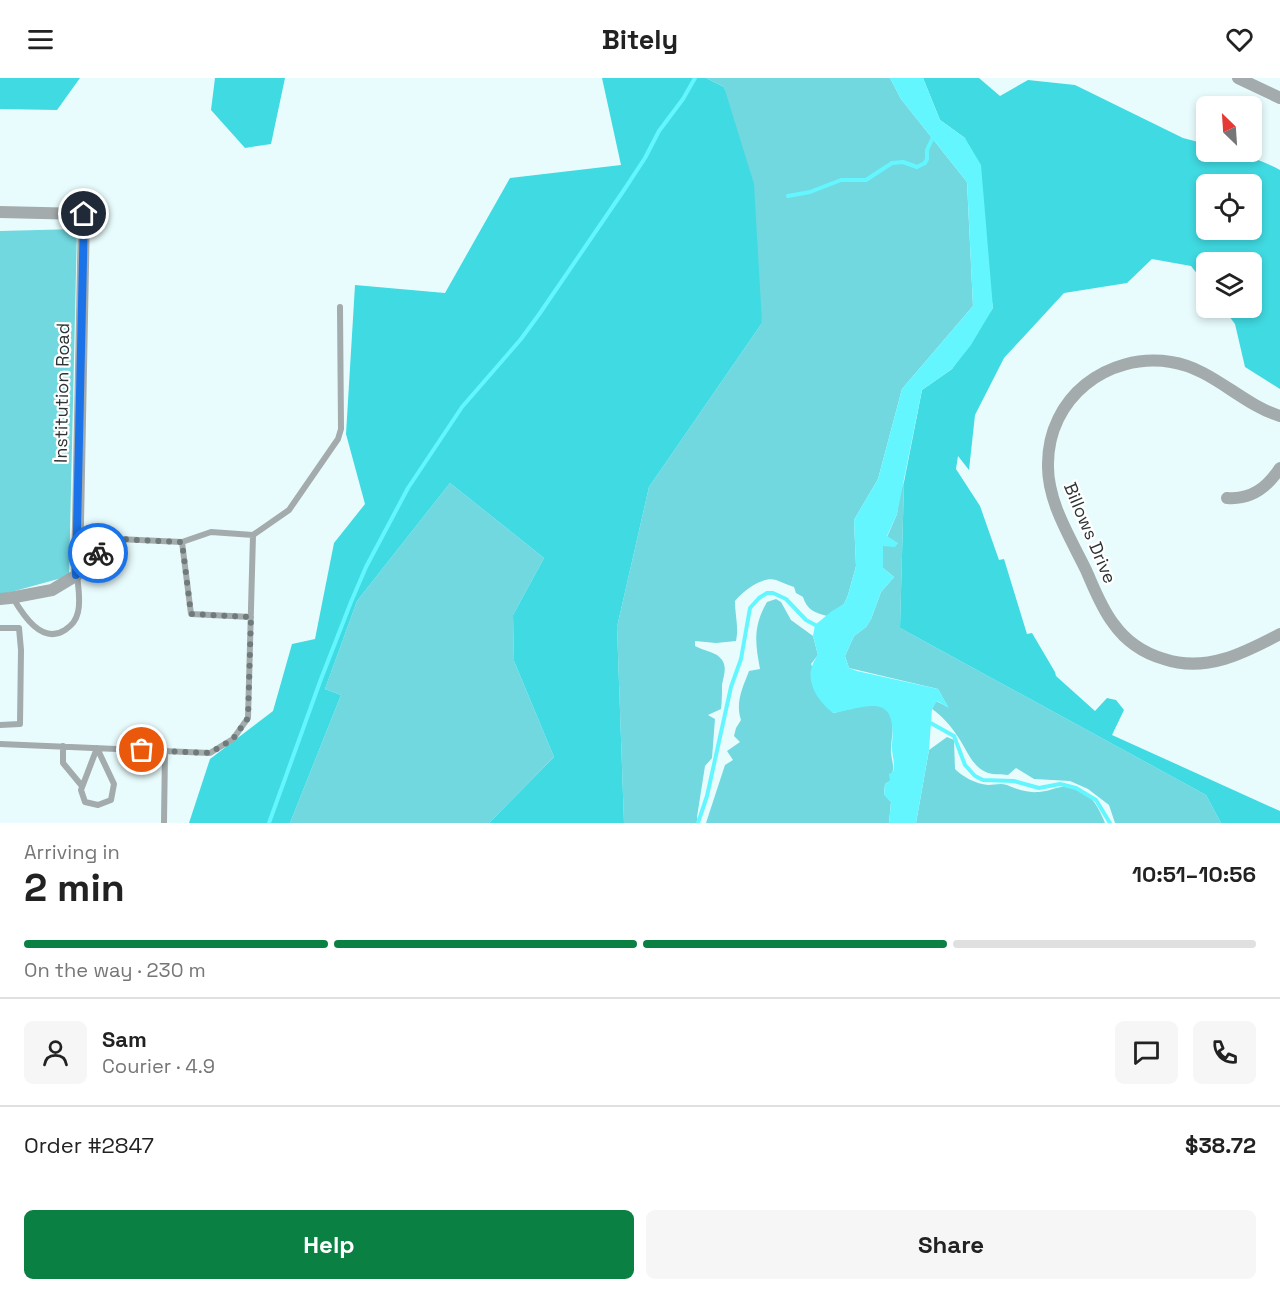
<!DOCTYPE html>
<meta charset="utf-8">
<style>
:root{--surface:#fff;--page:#f6f6f6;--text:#222;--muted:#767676;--line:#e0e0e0;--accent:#0b8043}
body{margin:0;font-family:"Space Grotesk",sans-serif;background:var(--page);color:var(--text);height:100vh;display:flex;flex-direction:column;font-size:22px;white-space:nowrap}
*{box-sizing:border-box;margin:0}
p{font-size:20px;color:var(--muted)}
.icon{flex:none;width:33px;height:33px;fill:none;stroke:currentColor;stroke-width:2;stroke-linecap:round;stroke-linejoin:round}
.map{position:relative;height:745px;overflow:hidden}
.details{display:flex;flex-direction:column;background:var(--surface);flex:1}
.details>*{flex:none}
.needle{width:39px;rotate:335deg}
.tools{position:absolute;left:1196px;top:18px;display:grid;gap:12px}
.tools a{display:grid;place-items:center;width:66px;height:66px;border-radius:9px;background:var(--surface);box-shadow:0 3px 9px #0003;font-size:30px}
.pin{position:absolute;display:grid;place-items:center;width:51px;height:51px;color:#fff;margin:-26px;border:3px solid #fff;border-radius:50%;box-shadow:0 2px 6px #0007}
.courier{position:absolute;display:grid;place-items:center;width:60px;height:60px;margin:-30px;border:4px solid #1a73e8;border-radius:50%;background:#fff;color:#222;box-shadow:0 2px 8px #0007}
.summary em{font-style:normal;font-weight:700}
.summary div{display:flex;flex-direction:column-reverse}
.summary{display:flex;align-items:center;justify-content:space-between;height:102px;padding:0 24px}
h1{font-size:39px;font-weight:700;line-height:45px}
.bar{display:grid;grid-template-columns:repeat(4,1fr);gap:9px 6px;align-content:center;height:72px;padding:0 24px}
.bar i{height:8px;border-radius:4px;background:var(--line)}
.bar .selected{background:var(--accent)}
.bar p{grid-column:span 4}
.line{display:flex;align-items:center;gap:15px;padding:0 24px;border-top:2px solid var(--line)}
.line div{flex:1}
.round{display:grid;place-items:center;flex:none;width:63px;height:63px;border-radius:9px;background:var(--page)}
.primary-button{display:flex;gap:12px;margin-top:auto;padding:12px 24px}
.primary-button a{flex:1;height:69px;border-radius:9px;background:var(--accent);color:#fff;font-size:24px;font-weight:700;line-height:69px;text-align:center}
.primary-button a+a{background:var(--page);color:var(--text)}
header{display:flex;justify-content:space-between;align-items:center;height:78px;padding:0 24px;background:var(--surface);font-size:27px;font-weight:700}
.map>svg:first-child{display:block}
</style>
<header><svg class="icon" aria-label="menu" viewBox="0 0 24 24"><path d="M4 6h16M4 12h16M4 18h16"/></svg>Bitely<svg class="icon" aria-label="heart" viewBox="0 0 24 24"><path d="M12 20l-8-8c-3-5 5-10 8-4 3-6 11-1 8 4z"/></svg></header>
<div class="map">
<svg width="1280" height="745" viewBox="0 0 1280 745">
<rect width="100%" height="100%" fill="#e9fcfd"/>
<path fill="#71d8df" d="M 706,0 L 890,0 L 901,21 L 967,104 L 973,228 L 902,311 L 878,401 L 854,442 L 856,488 L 848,517 L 844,526 L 827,538 C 815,535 807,532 803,519 L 796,515 L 794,509 C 787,507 782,504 776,502 C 762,498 743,513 735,523 C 735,538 739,548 736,563 L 716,565 L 695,563 L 695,568 C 702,572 710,573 717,577 C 729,586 724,595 722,607 C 722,615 722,623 721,631 L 708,637 L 715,641 L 712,680 L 705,688 L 697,739 L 699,745 L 624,745 L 617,549 L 649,409 L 762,245 L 724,9 Z
M 77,151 L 69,498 L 0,517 L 0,153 Z
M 904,404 L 900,550 L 1206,717 L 1221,745 L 1115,745 L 1109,727 L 1088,711 L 1070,703 L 1034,701 L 1016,690 L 1008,697 C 1002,696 994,697 988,695 C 972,689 967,672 958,659 C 952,649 941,637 932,631 L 936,623 L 948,629 L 938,611 L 849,590 L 845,578 L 854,558 L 866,549 L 871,541 L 881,514 L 894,499 L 883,490 L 883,467 L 898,466 L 887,459 L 897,436 L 900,414 Z
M 450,405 L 544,480 L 513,537 L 514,583 L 554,679 L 489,745 L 290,745 L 341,617 L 325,611 L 357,523 Z
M 776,521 L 781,524 L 791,542 L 813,558 L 818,577 L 811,586 L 833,635 C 844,633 869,624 880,628 C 900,636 890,660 891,675 C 893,689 895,688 890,703 L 885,706 L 884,716 L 891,724 L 889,745 L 706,745 L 725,687 L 733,682 L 727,673 L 740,664 L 734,658 L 736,650 L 741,642 C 735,624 743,609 749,593 L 760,591 C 755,565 753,548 767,524 Z
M 947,659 L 954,662 L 955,691 C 963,699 976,706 988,707 C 994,707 1001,705 1007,707 C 1016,711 1027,715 1038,714 C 1046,714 1054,710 1061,709 C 1086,707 1097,725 1105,745 L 916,745 L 929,672 Z"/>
<path fill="#40dae2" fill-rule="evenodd" d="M 0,0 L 80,0 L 57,32 L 0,31 Z
M 215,0 L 285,0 L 271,66 L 245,70 L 211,32 Z
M 602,0 L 706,0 L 724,9 L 754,106 L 762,245 L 649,409 L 617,549 L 624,745 L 489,745 L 554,679 L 514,583 L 513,537 L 544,480 L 450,405 L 357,523 L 325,611 L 341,617 L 290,745 L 189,745 L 210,681 L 273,633 L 292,566 L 315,561 L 334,465 L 365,426 L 346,356 L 355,207 L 445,215 L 510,100 L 621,87 Z
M 923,0 L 979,0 L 1000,18 L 1028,2 L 1075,7 L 1183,60 L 1206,66 L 1206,74 C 1237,74 1253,78 1280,92 L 1280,311 L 1245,289 L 1235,246 L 1223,230 L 1251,230 L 1251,184 L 1206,184 L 1206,207 L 1191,188 L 1152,181 L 1127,205 L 1064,215 L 1004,280 L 975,337 L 969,392 L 958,378 L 956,391 L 980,428 L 999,482 L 1004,481 L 1027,556 L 1032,555 L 1055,594 L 1056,598 L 1095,633 L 1107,620 L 1116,622 L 1124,632 L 1112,657 L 1280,733 L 1280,745 L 1221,745 L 1206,717 L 900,550 L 904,404 L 922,312 L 952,291 L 993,230 L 965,60 L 940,42 ZM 1206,106 L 1251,106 L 1251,152 L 1206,152 Z"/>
<path fill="#64f6fe" d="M 890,0 L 923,0 L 940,42 L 965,60 L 981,87 L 993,230 L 971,267 L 952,291 L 922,312 L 897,436 L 887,458 L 898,465 L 895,469 L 883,468 L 883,490 L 894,499 L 881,514 L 871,541 L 866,549 L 854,558 L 845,578 L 849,590 L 857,593 L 938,611 L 949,630 L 937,623 L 932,631 L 929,672 L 916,745 L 889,745 L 891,724 L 884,717 L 885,706 L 890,703 L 889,696 L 893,694 C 896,685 891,676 892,666 C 897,613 868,629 833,635 C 814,620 802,598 818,577 L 813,558 L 815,547 L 832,533 L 844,526 L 848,517 L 856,488 L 854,442 L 878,401 L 902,311 L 973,228 L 967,104 L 901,21 Z"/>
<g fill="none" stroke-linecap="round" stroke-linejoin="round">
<path stroke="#64f6fe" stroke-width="4" d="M 788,118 L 810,114 L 841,102 L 866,102 L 892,85 L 903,84 L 917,89 L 925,85 L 927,81 L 927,72 L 934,57
M 927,643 L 954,658 L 965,687 L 975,698 L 983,702 L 1014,703 L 1039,710 L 1060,706 L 1076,710 L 1096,722 L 1110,745
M 269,745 L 321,601 L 351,524 L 366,489 L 408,410 L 462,329 L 521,261 L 540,235 L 624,112 L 645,80 L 659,53 L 683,21 L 695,0
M 698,745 L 707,718 L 731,609 L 741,581 L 750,530 L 759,520 L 767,515 L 773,515 L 786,521 L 806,542 L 819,549"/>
<path stroke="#a3abac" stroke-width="6" d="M 253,457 L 289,432 L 338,361 L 341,351 L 340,229
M 182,464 L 191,536 L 251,539
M 0,550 L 19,550 L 21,572 L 20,646 L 0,647
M 0,666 L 210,675 L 233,661 L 248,640 L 253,457 L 211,454 L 182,464 L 118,461 L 103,470 L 77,497 C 78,508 81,522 78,534 C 76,543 72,547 65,552 C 42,567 23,537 13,520
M 63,668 L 63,685 L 82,708
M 97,670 L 114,706 L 111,722 L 98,727 L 85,724 L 81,712 Z
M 164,745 L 165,672"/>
<path stroke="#a3abac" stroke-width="12" d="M 1238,0 L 1280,20
M 0,134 L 84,136 L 77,497 L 52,512 L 10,520 L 0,521
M 1280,338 C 1241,326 1212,290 1171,284 C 1107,274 1048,320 1048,386 C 1047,423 1070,459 1086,492 C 1094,510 1101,529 1113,545 C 1125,562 1143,575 1164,581 C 1206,595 1244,575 1280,556
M 1227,420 C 1251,422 1267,410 1280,390"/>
</g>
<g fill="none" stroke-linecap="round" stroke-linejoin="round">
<path stroke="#6f7a7b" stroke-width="6" stroke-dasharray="0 10.8" d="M 98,475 L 118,461 L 182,464 L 191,536 L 251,539 L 248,640 L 233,661 L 210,675 L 142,672"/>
<path stroke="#1a73e8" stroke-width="8" d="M 84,136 L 76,497 L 98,475"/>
</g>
<g text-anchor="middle" stroke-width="4.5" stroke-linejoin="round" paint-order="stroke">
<g font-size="18" fill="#2d3435" stroke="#fff">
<text transform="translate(62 315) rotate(-89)" y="6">Institution Road</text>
<text transform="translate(1090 455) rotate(67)" y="6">Billows Drive</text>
</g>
</g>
</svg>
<div class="tools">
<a><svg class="needle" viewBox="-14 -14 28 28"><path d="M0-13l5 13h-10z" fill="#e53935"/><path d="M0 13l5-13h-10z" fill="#767676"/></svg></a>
<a><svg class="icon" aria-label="locate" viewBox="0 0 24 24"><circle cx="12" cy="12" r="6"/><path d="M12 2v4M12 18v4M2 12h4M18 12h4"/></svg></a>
<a><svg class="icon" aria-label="layers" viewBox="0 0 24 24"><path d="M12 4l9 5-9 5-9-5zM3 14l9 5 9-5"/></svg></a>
</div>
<div class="pin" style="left:142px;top:672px;background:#ea580c"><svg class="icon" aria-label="bag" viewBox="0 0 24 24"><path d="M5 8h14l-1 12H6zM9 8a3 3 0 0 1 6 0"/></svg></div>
<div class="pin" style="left:84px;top:136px;background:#1f2937"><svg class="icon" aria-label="home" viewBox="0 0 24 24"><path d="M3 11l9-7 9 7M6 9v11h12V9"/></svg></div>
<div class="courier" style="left:98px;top:475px"><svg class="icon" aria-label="bike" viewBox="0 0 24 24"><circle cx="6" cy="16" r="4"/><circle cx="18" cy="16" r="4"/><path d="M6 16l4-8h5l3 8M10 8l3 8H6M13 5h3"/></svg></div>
</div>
<section class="details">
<div class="summary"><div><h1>2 min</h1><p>Arriving in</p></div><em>10:51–10:56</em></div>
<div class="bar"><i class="selected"></i><i class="selected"></i><i class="selected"></i><i></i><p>On the way · 230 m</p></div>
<div class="line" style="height:108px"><a class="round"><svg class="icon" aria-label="person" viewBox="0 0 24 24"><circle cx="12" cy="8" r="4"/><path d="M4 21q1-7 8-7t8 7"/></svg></a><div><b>Sam</b><p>Courier · 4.9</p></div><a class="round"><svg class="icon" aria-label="chat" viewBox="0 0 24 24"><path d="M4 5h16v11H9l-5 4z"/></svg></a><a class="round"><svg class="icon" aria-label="phone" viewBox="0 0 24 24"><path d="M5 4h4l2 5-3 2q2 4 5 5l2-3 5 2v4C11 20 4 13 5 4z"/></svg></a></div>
<div class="line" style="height:78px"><div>Order #2847</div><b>$38.72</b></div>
<div class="primary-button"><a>Help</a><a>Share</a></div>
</section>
